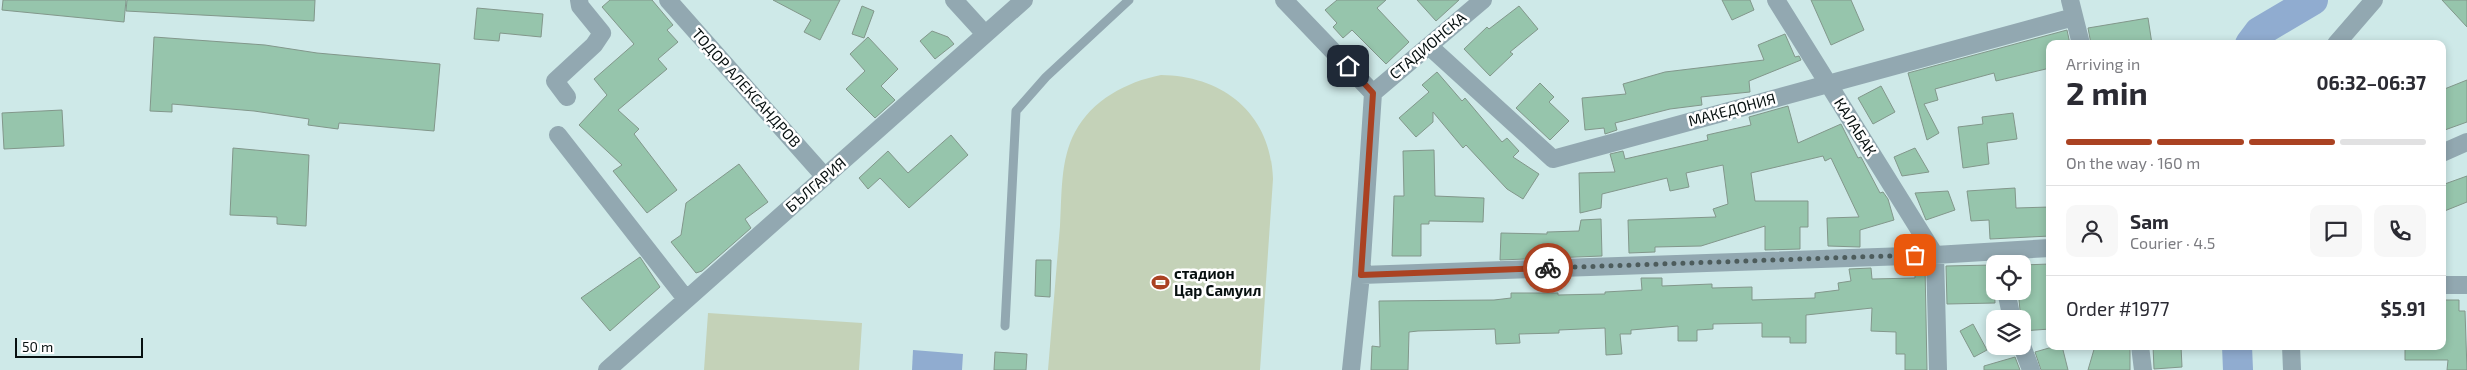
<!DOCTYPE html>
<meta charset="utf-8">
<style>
:root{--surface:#fff;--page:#f7f7f7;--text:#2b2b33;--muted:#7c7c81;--line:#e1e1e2;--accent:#aa4222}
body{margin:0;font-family:"Exo 2",sans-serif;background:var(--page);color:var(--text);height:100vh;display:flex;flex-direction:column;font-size:19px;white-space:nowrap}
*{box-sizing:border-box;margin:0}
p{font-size:16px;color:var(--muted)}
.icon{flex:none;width:28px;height:28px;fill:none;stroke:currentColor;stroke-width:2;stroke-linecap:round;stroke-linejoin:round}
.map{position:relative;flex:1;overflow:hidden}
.details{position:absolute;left:2046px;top:40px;width:400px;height:310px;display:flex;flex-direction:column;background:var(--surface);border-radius:10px;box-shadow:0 2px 8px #0003}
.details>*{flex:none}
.fabs{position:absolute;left:1986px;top:255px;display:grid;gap:10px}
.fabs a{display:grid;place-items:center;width:45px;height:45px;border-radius:10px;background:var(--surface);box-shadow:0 2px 8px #0003;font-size:25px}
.scale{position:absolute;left:15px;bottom:12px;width:128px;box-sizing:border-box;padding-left:5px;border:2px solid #071010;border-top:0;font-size:14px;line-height:18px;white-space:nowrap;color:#071010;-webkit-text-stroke:4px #fff;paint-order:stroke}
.pin{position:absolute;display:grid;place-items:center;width:42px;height:42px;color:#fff;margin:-21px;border-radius:10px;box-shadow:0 2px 8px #0006}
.courier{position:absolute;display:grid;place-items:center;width:50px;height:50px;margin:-25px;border:4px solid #aa4222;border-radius:50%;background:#fff;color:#222;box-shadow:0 1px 6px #0007}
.head em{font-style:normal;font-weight:700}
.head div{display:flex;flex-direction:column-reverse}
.head{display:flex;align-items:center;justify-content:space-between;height:85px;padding:0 20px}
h1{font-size:32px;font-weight:700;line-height:38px}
.bar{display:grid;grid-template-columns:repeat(4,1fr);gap:8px 5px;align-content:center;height:60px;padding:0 20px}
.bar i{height:6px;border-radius:4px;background:var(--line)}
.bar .current{background:var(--accent)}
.bar p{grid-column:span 4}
.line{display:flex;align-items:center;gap:12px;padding:0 20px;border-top:1px solid var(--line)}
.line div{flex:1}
.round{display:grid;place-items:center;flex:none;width:52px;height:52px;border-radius:10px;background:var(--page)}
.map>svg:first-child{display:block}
</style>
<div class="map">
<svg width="2467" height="370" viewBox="0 0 2467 370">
<rect width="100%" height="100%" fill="#cee9e8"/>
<path fill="#c4d2b8" d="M 1161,75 C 1224,76 1271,114 1273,179 L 1260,370 L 1048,370 C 1052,322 1056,274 1060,226 C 1062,195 1060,160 1075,132 C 1092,100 1126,82 1161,75 Z
M 708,313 L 862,323 L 859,370 L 704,370 Z"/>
<path fill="#90acd0" d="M 913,350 L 963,354 L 962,370 L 912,370 Z"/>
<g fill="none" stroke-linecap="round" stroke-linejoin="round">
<path stroke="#90acd0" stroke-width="30" d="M 2250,44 L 2259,32 L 2313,0
M 2237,346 L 2238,370"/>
</g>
<path fill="#96c5ac" stroke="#82978b" d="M 3,0 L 126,0 L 124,22 L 2,10 Z
M 127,0 L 315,0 L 314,21 L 126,11 Z
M 610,0 L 652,0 L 673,25 L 667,30 L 678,42 L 658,59 L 667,69 L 618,110 L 639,129 L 634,134 L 677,190 L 647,213 L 613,171 L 622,165 L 579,125 L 607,95 L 594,79 L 634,44 L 602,7 Z
M 773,0 L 840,0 L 820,40 L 804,32 L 811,20 Z
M 1337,0 L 1386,0 L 1377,8 L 1409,42 L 1386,64 L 1352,30 L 1343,38 L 1333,27 L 1337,23 L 1325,10 Z
M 1417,0 L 1459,0 L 1436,21 Z
M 1722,0 L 1750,0 L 1754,10 L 1732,20 Z
M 1811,0 L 1851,0 L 1864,30 L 1831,45 Z
M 2442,0 L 2467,0 L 2467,27 Z
M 862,6 L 874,11 L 864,38 L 852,34 Z
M 1519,6 L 1538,29 L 1510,52 L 1513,54 L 1490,76 L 1464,49 L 1487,27 L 1489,29 Z
M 477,8 L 543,14 L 541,37 L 500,33 L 499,41 L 474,39 Z
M 2148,18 L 2152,44 L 2091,44 L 2088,28 Z
M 2067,30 L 2070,44 L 2050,44 L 2050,68 L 1996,81 L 1994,73 L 1935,89 L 1938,100 L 1924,104 L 1939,133 L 1927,140 L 1908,73 Z
M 932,31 L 948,37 L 954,44 L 935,59 L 920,41 Z
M 1785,34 L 1795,57 L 1799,56 L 1801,60 L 1749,81 L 1750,92 L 1701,97 L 1702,105 L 1670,109 L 1615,123 L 1617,130 L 1605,134 L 1604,128 L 1585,130 L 1582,98 L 1626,94 L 1623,84 L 1665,72 L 1764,60 L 1758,45 Z
M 154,37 L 265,45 L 317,53 L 440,64 L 434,131 L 339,123 L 338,129 L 308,125 L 309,119 L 254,111 L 172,104 L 172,112 L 150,111 Z
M 868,37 L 898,69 L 881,86 L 895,100 L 875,118 L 846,89 L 865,71 L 850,54 Z
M 1437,72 L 1462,101 L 1465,98 L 1502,142 L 1507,138 L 1519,151 L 1513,157 L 1539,174 L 1523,199 L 1507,189 L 1466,145 L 1463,148 L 1433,112 L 1433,122 L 1416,137 L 1399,118 L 1429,92 L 1422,85 Z
M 2467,80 L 2467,122 L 2442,131 L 2442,90 Z
M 1540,83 L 1554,97 L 1549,102 L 1569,121 L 1550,140 L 1516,108 Z
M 1881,86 L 1895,112 L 1873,124 L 1858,98 Z
M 1788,106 L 1798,143 L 1841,124 L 1858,158 L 1861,157 L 1880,193 L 1883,192 L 1888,199 L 1894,220 L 1860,230 L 1860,247 L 1828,246 L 1827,218 L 1859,217 L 1831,158 L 1825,161 L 1823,156 L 1751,173 L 1755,201 L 1808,201 L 1808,227 L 1800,227 L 1800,249 L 1765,250 L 1765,226 L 1701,246 L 1655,247 L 1655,252 L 1629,253 L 1628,220 L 1716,217 L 1713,209 L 1728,204 L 1723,165 L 1686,173 L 1689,187 L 1670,191 L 1667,178 L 1602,194 L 1601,208 L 1580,213 L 1579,173 L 1615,172 L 1610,154 L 1623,151 L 1625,159 L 1708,140 L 1707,135 L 1751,125 L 1749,117 Z
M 62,110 L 64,146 L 4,149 L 2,113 Z
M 2013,113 L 2017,139 L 1987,143 L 1989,164 L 1963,168 L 1958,127 L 1983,124 L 1982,117 Z
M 951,135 L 968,155 L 909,208 L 880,178 L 868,189 L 859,178 L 888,151 L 908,173 Z
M 233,148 L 309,155 L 306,226 L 277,224 L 277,217 L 230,215 Z
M 1915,148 L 1929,172 L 1902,176 L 1894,157 Z
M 1434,150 L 1435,196 L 1484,198 L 1483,222 L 1429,221 L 1429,224 L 1421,224 L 1421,256 L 1392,256 L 1394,196 L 1404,196 L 1403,151 Z
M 739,164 L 768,202 L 745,219 L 751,228 L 702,271 L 696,273 L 671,242 L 681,235 L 686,203 Z
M 2467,176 L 2467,202 L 2442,212 L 2442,185 Z
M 2015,188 L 2016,208 L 2050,207 L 2050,236 L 1990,239 L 1989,220 L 1971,221 L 1967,191 Z
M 1948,191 L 1955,210 L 1926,220 L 1915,193 Z
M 1601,219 L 1602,256 L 1500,260 L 1501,233 L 1547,234 L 1547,232 L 1579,231 L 1581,220 Z
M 640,257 L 660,287 L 610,331 L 581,298 Z
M 1036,260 L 1051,260 L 1050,297 L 1035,296 Z
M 2050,264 L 2050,329 L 2022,331 L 2019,300 L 2022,298 L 2022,265 Z
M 1993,265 L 1995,303 L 1947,304 L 1946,266 Z
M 1915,266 L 1925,266 L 1927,370 L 1905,370 L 1905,354 L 1896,354 L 1896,332 L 1871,331 L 1872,308 L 1806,315 L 1806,343 L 1790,343 L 1790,337 L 1762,337 L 1762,323 L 1713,324 L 1713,329 L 1697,330 L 1697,341 L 1678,341 L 1678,326 L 1631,330 L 1631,334 L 1620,334 L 1622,354 L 1606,355 L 1605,328 L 1559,330 L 1559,333 L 1519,334 L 1520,343 L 1496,344 L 1495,329 L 1418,331 L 1409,332 L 1408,370 L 1371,370 L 1372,346 L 1380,347 L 1379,301 L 1494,300 L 1511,298 L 1511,293 L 1558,293 L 1558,295 L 1605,294 L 1605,292 L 1642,290 L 1641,278 L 1662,278 L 1662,286 L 1712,284 L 1712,288 L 1752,287 L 1752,300 L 1815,298 L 1815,293 L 1839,290 L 1838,283 L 1851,281 L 1849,269 L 1871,268 L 1872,279 L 1915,278 Z
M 2442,300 L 2459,300 L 2459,311 L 2465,311 L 2467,370 L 2447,370 L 2448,360 L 2405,360 L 2405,346 L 2442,346 Z
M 1973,324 L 1987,350 L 1974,357 L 1960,331 Z
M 2056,346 L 2062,346 L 2068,370 L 2041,370 L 2035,352 Z
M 2095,346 L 2130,346 L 2130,370 L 2088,370 Z
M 2153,346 L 2181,346 L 2182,367 L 2154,369 Z
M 995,352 L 1027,354 L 1026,370 L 994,370 Z
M 2015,357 L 2020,370 L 1984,370 L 1984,366 Z"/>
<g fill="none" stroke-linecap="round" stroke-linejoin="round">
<path stroke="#92a8b1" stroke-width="9" d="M 1005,326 L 1016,111 L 1046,77 L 1129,0"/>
<path stroke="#92a8b1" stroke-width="18" d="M 668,0 L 825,177
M 954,0 L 985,34
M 1284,0 L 1373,93 L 1361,275 L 1351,370
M 1776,0 L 1935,255 L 1938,370
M 2070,0 L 2081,44
M 2336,44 L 2374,0
M 1429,46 L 1553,159 L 2074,17
M 1373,93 L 1483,0
M 567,97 L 555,81 L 594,45 L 602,33 L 580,6 L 579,0
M 558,135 L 686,299
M 2442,153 L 2467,142
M 1361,275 L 1935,255 L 2050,248
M 2442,285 L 2467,285
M 2006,291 L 2012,319
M 2022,346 L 2031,370
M 2140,346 L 2143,370
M 2291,346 L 2292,370
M 607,370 L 1024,0"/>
</g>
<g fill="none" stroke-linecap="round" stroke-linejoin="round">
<path stroke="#4d5c5c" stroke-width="5" stroke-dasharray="0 9" d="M 1548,268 L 1915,255"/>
<path stroke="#aa4222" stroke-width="6" d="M 1348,66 L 1373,93 L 1361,275 L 1548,268"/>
</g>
<defs>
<symbol id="stadium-bare" viewBox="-9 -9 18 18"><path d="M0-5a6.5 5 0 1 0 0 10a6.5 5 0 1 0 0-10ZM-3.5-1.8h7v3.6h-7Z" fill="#aa4222" stroke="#fff" stroke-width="2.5" paint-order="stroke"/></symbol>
</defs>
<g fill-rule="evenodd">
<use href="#stadium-bare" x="1148" y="270" width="25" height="25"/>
</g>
<g text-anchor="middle" stroke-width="5" stroke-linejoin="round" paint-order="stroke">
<g font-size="15" fill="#071010" stroke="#fff">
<text transform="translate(1428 46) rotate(-40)" y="5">СТАДИОНСКА</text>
<text transform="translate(746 88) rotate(48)" y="5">ТОДОР АЛЕКСАНДРОВ</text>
<text transform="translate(1732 110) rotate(-15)" y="5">МАКЕДОНИЯ</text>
<text transform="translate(1855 127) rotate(58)" y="5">КАЛАБАК</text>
<text transform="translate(816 185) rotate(-41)" y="5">БЪЛГАРИЯ</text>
</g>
<g font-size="15" font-weight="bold" fill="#071010" stroke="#fff" text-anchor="start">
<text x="1174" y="279">стадион<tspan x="1174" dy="17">Цар Самуил</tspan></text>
</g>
</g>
</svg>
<div class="fabs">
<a><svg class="icon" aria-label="locate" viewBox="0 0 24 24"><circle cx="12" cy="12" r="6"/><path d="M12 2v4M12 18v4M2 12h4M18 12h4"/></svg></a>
<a><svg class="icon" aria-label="layers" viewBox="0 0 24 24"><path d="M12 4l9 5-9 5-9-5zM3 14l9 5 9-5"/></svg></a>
</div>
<div class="scale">50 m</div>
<div class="pin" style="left:1915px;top:255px;background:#ea580c"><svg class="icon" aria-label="bag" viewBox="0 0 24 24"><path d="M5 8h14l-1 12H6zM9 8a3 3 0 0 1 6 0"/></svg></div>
<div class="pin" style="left:1348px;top:66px;background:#1f2937"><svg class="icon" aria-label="home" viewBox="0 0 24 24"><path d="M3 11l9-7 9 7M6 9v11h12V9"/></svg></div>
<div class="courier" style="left:1548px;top:268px"><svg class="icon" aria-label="bike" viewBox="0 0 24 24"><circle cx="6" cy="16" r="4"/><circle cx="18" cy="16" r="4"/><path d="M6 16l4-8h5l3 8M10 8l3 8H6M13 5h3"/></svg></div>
<section class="details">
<div class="head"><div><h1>2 min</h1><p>Arriving in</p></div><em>06:32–06:37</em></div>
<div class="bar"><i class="current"></i><i class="current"></i><i class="current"></i><i></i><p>On the way · 160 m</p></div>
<div class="line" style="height:90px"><a class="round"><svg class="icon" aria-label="person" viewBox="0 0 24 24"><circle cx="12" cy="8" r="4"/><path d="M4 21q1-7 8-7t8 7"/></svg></a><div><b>Sam</b><p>Courier · 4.5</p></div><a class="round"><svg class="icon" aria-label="chat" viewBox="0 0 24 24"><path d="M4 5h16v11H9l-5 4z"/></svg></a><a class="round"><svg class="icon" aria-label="phone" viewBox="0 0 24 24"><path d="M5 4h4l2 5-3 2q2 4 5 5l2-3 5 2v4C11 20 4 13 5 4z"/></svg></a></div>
<div class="line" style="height:65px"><div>Order #1977</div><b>$5.91</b></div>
</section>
</div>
